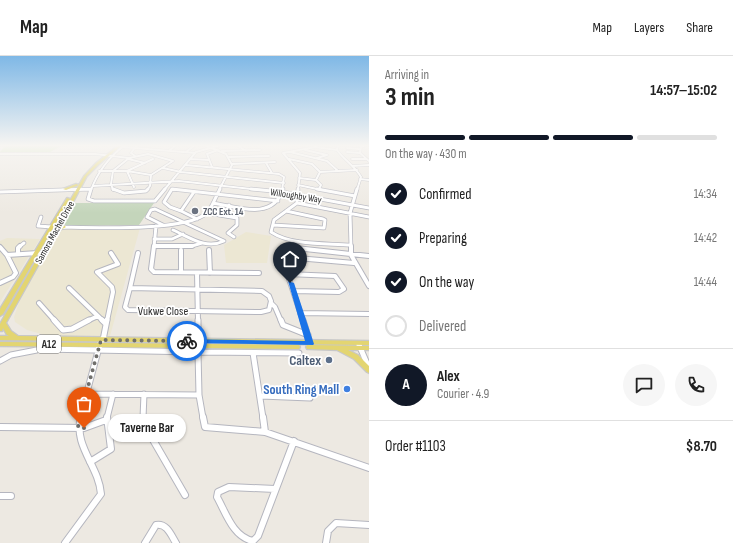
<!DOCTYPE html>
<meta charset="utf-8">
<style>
:root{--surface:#fff;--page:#f6f6f6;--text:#222;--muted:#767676;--line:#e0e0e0;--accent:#111827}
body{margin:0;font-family:"Sofia Sans Condensed",sans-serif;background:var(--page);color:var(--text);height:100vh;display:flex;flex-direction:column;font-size:15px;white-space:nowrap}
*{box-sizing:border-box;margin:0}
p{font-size:13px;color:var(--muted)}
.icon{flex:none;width:22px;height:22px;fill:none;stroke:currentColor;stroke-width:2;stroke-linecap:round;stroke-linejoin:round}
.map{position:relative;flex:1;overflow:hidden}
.drawer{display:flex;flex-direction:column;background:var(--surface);width:364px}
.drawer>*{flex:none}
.pin{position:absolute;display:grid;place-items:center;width:34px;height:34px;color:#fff;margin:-41px -17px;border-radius:50% 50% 50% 0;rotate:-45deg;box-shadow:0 0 4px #0007}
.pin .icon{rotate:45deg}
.courier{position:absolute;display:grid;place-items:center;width:40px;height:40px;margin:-20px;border:3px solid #1a73e8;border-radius:50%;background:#fff;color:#222;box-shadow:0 1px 5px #0007}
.bubble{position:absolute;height:28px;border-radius:14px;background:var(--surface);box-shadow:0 1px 3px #0004;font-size:13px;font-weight:700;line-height:28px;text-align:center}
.overview em{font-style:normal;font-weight:700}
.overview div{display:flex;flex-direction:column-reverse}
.overview{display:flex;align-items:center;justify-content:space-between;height:68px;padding:0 16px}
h1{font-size:26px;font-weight:700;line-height:30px}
.bar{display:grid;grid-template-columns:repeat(4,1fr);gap:6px 4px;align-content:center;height:48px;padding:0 16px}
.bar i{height:5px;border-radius:3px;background:var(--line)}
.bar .on{background:var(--accent)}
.bar p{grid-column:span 4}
.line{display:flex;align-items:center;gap:10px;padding:0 16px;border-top:1px solid var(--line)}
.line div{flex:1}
.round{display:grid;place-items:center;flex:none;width:42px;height:42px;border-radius:21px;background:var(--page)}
ol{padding:0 16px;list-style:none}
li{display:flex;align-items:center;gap:12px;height:44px}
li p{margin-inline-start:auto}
li .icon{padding:4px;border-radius:50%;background:var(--accent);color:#fff;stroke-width:4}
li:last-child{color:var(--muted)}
li i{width:22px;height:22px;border:2px solid var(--line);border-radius:50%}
header{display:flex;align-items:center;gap:24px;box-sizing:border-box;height:56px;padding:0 20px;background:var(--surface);border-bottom:1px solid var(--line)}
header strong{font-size:19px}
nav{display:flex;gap:22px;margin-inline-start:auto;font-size:14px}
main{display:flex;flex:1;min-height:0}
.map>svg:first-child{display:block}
</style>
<header>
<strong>Map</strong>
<nav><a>Map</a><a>Layers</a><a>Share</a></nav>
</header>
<main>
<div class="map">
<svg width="369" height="487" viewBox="0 0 369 487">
<rect width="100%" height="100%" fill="#ede9e2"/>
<path fill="#ece7d3" d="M 140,172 L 110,280 L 49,280 L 27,274 L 15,266 L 14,261 L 22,237 L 61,173 Z
M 246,176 L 271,180 L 267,207 L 226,207 L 224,189 Z
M 7,182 L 40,183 L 0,246 L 0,185 Z"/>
<path fill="#c4d5bb" d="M 73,147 L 154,147 L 139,169 L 65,170 L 63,169 Z"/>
<path fill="#c0e3a2" d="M 6,89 L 63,89 L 50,96 L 0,96 Z"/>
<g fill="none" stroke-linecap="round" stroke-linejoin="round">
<defs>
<path id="minor-far4" d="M 204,89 L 226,98 L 232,109 L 219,134
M 237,89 L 246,95
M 338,89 L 337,94 C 344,104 355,110 361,121 L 357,134
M 366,89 L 361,91 L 360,97 L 369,105
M 123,91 L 195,97
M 347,92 L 359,93
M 305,94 L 327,99 L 317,102
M 169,95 L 176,89
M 222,95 L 260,94
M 186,96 L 195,89
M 290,96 L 327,105 L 338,115
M 347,96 L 360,97
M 0,98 L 95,98 L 129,102
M 135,100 L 131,97 L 136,90
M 229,101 L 269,100
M 128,103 L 145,107
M 190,103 L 209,104
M 289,103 L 312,108 L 320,116 L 357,114
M 352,103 L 366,103
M 266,107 L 272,117
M 232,108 L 275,106
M 186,109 L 279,118 L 284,121 L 282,134
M 352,110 L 369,109
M 212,111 L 207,98 L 218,94
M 163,112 L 181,116
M 99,115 L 127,115 L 151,119
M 181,116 L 284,127
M 299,122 L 316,124
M 360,123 L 369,124
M 298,129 L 322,134
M 93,130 L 179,125 L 261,134
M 134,131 L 127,115 L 153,103
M 319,133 L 321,129 L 316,124 L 320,116
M 69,134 L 91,133
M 91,134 C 98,115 109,101 125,89
M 113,134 L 111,128 L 113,115 L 129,102 L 148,98 L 173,105 L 151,119 L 150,130 L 147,134
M 164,134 L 196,96 L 221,89
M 172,134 L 178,134
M 298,134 L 300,117 L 283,97 L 315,91 L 337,94"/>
<path id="minor-far3" d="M 91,133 L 88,143 L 94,145 L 155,145 L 165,133
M 113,133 L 124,137 L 146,135 L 148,133
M 251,133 L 282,136 L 369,152
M 317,133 L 355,140
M 0,136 L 91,133
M 194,136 L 181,155 L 197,163
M 213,147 C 238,151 273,165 283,133
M 297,147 L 274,164 L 271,176 C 292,190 326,187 351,189
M 297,147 L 298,133
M 297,147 L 369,161
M 181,155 L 170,151 L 164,146 L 172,133 L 278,145
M 207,157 L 237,162 L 237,169 L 228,177 L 234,181
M 225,160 L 229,149
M 41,161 L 38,170 L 52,171 C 84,171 184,177 207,157 C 212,152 216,140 220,133
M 163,169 L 147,161 L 151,154 L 155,153 L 224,185 C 206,194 189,181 173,174
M 273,169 L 324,172 L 325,164 L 323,163 L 286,155
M 154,183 L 172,183 L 183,178
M 154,190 L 192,190 L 202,187
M 19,191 L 24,187
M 154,191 L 156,170
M 351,191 L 350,157 L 357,133"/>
<path id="minor-far2" d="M 154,190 L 151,213 L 154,216 L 259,217
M 154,190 L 192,190
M 351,190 L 351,199 L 369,230
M 0,191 L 7,199 L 38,197
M 296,192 L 369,200
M 181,194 L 181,216
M 209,194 L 210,217
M 18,198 L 18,192 L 20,190
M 197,217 L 198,265
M 287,218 L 335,220 L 344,233 L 339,236 L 294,235
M 0,227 L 13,221 L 16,217 L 7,199
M 69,232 L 103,265
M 130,232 L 262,235 L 269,240 L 271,245 L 269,254 L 261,256 L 128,254 L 125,251 Z
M 130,232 L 138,197
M 39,247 L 55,265
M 271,247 L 275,251 L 281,265
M 300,257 L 369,258
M 87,265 L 98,260
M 107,265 L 113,236 L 112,231 L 97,216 L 118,208 L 111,197
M 303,265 L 285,211 L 290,205 L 297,202 L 354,207"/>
<path id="minor-far1" d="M 54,264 L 63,274 L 72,273 L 89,264
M 102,264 L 106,268
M 198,264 L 198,290
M 281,264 L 283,269 L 308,279
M 303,264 L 310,287
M 103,284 L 107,264
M 359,289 L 369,312
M 253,297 L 263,362
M 0,305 L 11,299 L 42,293 L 198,296
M 85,338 L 199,339
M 261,340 L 310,342
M 80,362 L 101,284
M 107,362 L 113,338
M 143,362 L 144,338
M 203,362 L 199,339 L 198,296 L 299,297"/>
<path id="minor" d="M 143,361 L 145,370 L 185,439
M 203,361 L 205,371 L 265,376 L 369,412
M 263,361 L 265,376
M 0,371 L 84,372 L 106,364
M 90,406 L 111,393 L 107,361
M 275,433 L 229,431 L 218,436 L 217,441 C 226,457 233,481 253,485 L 258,480 L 294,385
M 0,440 L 11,440
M 65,487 L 101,438 C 99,410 73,390 81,361
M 145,487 L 156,469 C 167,467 171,479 176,487
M 326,487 L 328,475 L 336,467 L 369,469"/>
<path id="major" d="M 119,89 L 122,89 L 98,109 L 87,120 L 64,163 L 63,169 L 66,171 L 60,174 L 57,179 L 55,179 L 6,267 L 11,275 L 18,280 L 369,285 L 369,289 L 0,284 L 0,280 L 9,280 L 7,279 L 3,272 L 2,275 L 0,275 L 0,268 L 84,120 L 96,107 Z
M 76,128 L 79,129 L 66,134 L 63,133 Z
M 67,142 L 70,143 L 3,258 L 0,260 L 0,253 Z
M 0,286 L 297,289 L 299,289 L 300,291 L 299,293 L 297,293 L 0,290 Z
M 307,289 L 309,289 L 369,290 L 369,294 L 348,294 L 358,299 L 369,310 L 369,317 L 367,316 L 354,303 L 337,294 L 309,293 L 307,293 L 306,291 Z"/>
</defs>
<use href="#minor-far4" stroke="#b5b6bf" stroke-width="3"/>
<use href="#minor-far3" stroke="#b5b6bf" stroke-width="4.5"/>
<use href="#minor-far2" stroke="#b5b6bf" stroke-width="6"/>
<use href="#minor-far1" stroke="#b5b6bf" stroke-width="7"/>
<use href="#minor" stroke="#b5b6bf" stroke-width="8"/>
<use href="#major" stroke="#c8c8c8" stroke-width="2.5"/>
<use href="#minor-far4" stroke="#fff" stroke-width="2"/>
<use href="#minor-far3" stroke="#fff" stroke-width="3"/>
<use href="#minor-far2" stroke="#fff" stroke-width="4"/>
<use href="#minor-far1" stroke="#fff" stroke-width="5"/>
<use href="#minor" stroke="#fff" stroke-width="6"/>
<use href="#major" fill="#e3d571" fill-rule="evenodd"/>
</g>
<linearGradient id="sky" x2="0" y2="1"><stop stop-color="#7fb8e6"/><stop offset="0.57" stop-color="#f7f5f2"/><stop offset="1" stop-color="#f7f5f2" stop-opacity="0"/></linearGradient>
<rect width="369" height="157" fill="url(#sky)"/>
<path fill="#1a73e8" d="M 288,225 L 294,227 L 314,288 L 313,289 L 184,287 L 183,285 L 187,283 L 305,285 Z"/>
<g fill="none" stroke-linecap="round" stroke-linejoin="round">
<path stroke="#706f6c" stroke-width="4" stroke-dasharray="0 7.2" d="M 84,372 L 78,371 L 79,363 L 101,284 L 187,285"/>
</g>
<circle fill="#6b7280" stroke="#fff" stroke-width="1.5" cx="195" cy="155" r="4"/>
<circle fill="#5c6f8a" stroke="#fff" stroke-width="1.5" cx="329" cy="304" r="4"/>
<circle fill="#3f7fe0" stroke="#fff" stroke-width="1.5" cx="347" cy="333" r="4"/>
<g text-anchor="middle" stroke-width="3.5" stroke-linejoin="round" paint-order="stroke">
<g font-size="10" fill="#2d2d2d" stroke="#fff">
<text transform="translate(296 139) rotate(9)" y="4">Willoughby Way</text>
<text transform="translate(54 176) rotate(-61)" y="4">Samora Machel Drive</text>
</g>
<g font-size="10" font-weight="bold" fill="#5b616d" stroke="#fff" text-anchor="start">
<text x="203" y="159">ZCC Ext. 14</text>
</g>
<rect fill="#fff" stroke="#6c6c6c" stroke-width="1" x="37" y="279" width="24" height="18" rx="3"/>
<g font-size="11" font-weight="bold" fill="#2d2d2d">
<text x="49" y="292">A12</text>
</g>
<g font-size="12" fill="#2d2d2d" stroke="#fff">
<text x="163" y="259">Vukwe Close</text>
</g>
<g font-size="14" font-weight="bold" fill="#4e5e75" stroke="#fff" text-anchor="end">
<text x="321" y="309">Caltex</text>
</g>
<g font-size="14" font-weight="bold" fill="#366cbe" stroke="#fff" text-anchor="end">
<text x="339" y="338">South Ring Mall</text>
</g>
</g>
</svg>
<div class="pin" style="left:84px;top:372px;background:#ea580c"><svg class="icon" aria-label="bag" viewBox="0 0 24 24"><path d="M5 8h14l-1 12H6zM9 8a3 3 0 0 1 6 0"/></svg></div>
<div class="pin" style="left:290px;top:227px;background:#1f2937"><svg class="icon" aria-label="home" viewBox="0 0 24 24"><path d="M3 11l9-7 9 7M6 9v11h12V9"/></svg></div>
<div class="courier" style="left:187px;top:285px"><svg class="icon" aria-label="bike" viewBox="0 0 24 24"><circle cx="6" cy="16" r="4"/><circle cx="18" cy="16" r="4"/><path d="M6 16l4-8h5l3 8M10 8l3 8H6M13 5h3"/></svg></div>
<div class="bubble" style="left:108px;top:358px;width:78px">Taverne Bar</div>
</div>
<section class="drawer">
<div class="overview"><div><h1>3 min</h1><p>Arriving in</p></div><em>14:57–15:02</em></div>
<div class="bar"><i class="on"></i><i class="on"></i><i class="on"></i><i></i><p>On the way · 430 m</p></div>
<ol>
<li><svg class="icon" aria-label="check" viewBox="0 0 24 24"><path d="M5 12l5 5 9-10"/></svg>Confirmed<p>14:34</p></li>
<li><svg class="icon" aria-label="check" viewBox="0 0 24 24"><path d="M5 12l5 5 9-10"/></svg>Preparing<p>14:42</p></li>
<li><svg class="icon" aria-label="check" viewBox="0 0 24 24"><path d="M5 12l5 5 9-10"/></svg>On the way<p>14:44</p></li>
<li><i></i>Delivered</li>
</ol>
<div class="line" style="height:72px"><b class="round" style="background:var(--accent);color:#fff">A</b><div><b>Alex</b><p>Courier · 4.9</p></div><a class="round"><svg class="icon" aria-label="chat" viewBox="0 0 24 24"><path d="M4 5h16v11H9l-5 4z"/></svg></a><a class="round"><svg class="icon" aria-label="phone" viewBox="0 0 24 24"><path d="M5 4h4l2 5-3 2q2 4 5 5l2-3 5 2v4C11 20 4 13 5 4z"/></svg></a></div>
<div class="line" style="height:52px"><div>Order #1103</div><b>$8.70</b></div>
</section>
</main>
